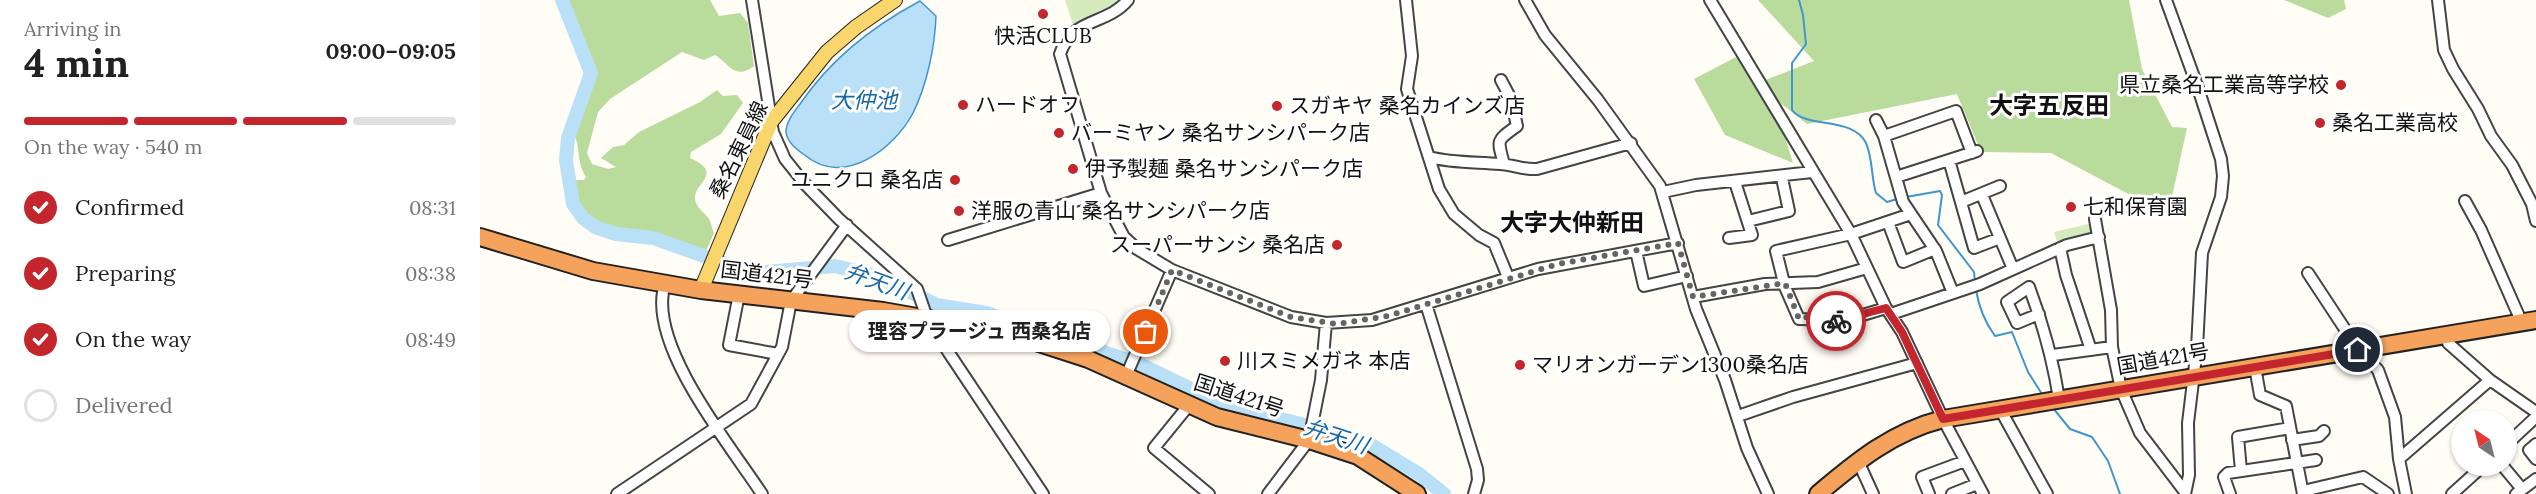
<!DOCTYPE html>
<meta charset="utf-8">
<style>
:root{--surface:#fff;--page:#f6f6f6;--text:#222;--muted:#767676;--line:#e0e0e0;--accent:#c4262e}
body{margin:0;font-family:Lora,"Noto Sans JP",serif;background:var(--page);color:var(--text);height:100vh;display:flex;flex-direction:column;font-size:22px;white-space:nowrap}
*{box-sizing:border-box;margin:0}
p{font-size:20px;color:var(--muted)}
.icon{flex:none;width:33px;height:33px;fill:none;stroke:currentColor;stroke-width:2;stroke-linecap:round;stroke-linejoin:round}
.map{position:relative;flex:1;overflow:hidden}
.details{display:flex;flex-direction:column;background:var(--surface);width:480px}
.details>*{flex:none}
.needle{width:39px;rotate:325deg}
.fabs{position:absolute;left:1971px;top:410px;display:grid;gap:12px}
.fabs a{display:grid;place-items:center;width:66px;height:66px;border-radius:50%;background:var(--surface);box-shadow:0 2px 4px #0004;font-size:30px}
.pin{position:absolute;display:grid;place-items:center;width:51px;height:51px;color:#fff;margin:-26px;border:3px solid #fff;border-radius:50%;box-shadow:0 2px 6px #0007}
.courier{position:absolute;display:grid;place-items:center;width:60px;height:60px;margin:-30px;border:4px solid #c4262e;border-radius:50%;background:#fff;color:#222;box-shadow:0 2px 8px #0007}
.bubble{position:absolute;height:42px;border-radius:21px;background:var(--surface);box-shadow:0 2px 4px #0004;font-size:20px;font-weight:700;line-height:42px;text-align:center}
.headline em{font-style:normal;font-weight:700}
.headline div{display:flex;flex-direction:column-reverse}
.headline{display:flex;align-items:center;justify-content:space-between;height:102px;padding:0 24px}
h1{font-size:39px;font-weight:700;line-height:45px}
.bar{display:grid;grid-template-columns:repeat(4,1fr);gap:9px 6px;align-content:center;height:72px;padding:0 24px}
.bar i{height:8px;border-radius:4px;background:var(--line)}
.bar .on{background:var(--accent)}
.bar p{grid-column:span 4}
ol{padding:0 24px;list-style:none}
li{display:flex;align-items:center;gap:18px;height:66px}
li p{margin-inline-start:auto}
li .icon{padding:6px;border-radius:50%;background:var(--accent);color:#fff;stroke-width:4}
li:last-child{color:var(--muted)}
li i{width:33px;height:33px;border:3px solid var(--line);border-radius:50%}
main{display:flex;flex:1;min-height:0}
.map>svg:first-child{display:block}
</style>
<main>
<section class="details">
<div class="headline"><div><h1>4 min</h1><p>Arriving in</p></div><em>09:00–09:05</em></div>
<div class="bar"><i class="on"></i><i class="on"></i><i class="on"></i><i></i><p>On the way · 540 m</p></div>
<ol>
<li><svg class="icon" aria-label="check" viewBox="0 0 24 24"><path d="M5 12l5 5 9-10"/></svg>Confirmed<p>08:31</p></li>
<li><svg class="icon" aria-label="check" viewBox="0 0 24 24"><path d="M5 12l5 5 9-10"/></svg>Preparing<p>08:38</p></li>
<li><svg class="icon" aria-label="check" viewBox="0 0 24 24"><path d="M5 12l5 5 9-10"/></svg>On the way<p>08:49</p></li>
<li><i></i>Delivered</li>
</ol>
</section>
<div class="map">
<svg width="2056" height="494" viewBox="0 0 2056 494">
<rect width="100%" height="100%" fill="#fffdf5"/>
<path fill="#d5ebbd" d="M 585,0 L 639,0 L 632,7 L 593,25 Z
M 1613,223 L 1617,236 L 1579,247 L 1574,232 Z"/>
<path fill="#b9dc9c" d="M 85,0 L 230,0 L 239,16 L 260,13 L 268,23 L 274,66 C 254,81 249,63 235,55 L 224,60 L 202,52 L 130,99 L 118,112 L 107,153 L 112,164 L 128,169 L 136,167 L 121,158 L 133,147 L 144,145 L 159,132 L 220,102 L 237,90 L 243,96 L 257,95 L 263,103 L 241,134 L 211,152 L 210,158 C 246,174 212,183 215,200 C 216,207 225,213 229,219 C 231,222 232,229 234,233 L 226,251 C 208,246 190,238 172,234 C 124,225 104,237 89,180 L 104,180 L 106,177 C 97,164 100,149 95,136 L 114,71 Z
M 1278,0 L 1649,0 L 1662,69 L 1692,127 L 1707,128 L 1688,215 L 1571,153 L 1501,152 L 1477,94 L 1327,124 L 1293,97 L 1313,163 L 1245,135 L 1214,79 L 1258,56 L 1278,83 L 1334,61 Z
M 1804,0 L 1864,0 L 1866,9 L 1848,18 Z"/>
<path fill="#b9e0f7" stroke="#3f96cf" stroke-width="1.5" d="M 440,1 L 456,16 C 455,46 447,85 433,113 C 414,149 364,187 326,156 C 319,151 307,143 306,132 C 306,122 314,112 320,104 C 350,60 393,26 440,1 Z"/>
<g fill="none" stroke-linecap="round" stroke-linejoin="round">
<path stroke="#3f96cf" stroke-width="2" d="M 1319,0 L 1323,15 L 1326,44 L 1312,63 L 1312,110 C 1326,129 1373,116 1386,143 C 1393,159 1391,177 1396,193 L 1407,202 L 1417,199
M 1426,197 L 1460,191 L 1462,195 L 1458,225 L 1494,272 L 1495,282
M 1496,290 C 1499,308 1504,321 1515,336 L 1532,332 L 1548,372 L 1562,394
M 1573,408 L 1590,429 L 1612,437 L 1628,461 L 1640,494"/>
<path stroke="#b9e0f7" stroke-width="14" d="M 82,0 L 111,73 L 88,138 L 86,160 L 93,204 L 103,218 L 115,227 L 136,234 L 173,238 L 272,273 L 355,266 L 397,276 L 457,305 L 506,313 L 662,365 L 742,404 L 883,440 L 939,474 L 964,494"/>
<defs>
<path id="minor" d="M 272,0 L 293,132 L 305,159 L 325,184 L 359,219 L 437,289 L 447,318 L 469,353 L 563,494
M 648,0 C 626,26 592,17 580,54 L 621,193 L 644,237 L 657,249 L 692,270 L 811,317 L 846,323 L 892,320 L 1058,269 L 1198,243
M 926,0 L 932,56 L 927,89 L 959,189 L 974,214 L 999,235 L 1014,243 L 1028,277
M 1045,0 L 1065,35 L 1118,100 L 1180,186 L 1216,309 L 1245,380 L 1267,448 L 1288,494
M 1230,0 L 1371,234 L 1406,308 L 1422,332 L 1463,419 L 1503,494
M 1686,0 L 1718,88 L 1741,159 L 1743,176 L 1741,197 L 1722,253 L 1717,348 L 1708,423 L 1709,475 L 1705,494
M 1958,0 L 1964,50 L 1973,69 L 1998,109 L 2011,136 L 2032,165 L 2052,204 L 2056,221
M 1021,80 L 1031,99 L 1037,126 C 1016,141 1017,139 1024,164
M 1396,120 L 1404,136 L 1423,202 L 1456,251 L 1473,293
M 1404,136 L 1476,111 L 1492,153
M 949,157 C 972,163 996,162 1020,164 C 1034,165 1044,170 1057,169 L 1151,143
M 1469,160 L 1494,248 L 1520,238
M 1416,177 L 1497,151
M 1183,192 L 1216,185 L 1332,172
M 1502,195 L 1533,269
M 1985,201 L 2001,230 L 2042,323
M 1481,202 L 1520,186
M 1615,219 L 1631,310 L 1632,347 L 1641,389 L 1660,433 L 1705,492
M 1268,221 L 1309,211 L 1302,178
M 1408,222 L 1423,262 L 1455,249
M 1249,238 L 1272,235 L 1255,182
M 468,240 L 621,193
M 1580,248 L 1586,275 L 1611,350
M 1156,251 L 1164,286 L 1207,276
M 1828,273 L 1878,349 L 1898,370 L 1915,417 L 1919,459 L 2010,380 L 1968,343 L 1968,335
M 183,292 C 173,351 249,444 282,494
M 259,294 L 249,345 L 298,354
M 1213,297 L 1285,284 L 1338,282 L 1387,268
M 946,304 L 997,469 L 998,480 L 994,494
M 1406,308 L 1366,320 L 1319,319 L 1305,287 L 1296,251 L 1371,234 L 1431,214
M 1411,314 L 1500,284 L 1587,245 L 1619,237
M 1559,314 L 1537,323 L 1527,302 L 1549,287 C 1563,324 1573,360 1579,399
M 1573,355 L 1632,347
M 1775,367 L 1780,395 L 1806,406 L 1823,494
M 646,376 L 692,270
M 2010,380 L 2056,412
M 709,405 L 674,448 L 729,494
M 1520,409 L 1567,494
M 1258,416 L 1313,397 L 1437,363
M 1812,440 L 1839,436 L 1844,431
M 2056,444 L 2049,450 L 2056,459
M 2026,445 L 2056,417
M 1919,459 L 1926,494
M 1378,461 L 1393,494
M 2022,465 L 2042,489
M 1761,471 L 1758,437 L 1810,428
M 1823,491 L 1883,477 L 1908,494
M 137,494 L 271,404 L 302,347 L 311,301 L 367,225
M 788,494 L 829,440 L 841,380 L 846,323
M 1449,494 L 1442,477 L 1485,461
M 1472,494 L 1497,484
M 1750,494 L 1744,477 L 1748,473 L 1836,460
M 1972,494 L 2004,465
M 2036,494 L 2056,479"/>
<path id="major" d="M 221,290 L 291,122 L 347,52 L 376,27 L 415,0"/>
<path id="highway" d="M 0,237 L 113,271 L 221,290 L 403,311 L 528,333 L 608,359 L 737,417 L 829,440 L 878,456 L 937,494
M 1338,494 C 1377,461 1412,432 1463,419 L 2056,320"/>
</defs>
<use href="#minor" stroke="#444" stroke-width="14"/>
<use href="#major" stroke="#222" stroke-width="16"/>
<use href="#highway" stroke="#222" stroke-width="20"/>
<use href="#minor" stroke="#fff" stroke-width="10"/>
<use href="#major" stroke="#f9d66b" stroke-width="14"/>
<use href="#highway" stroke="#f5a25d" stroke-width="16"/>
</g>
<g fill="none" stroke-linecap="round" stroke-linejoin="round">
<path stroke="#646461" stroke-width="6" stroke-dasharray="0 10.8" d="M 666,332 L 692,270 L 811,317 L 857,324 L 908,316 L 1078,264 L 1198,243 L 1213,297 L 1305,283 L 1319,319 L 1324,317 L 1356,321"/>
<path stroke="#c4262e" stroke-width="8" d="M 1356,321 L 1406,308 L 1422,332 L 1463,419 L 1878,350"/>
</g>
<g fill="#c4262e" stroke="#fff" stroke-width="2">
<circle cx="563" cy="14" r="6"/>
<circle cx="1861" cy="85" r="6"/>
<circle cx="483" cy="105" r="6"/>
<circle cx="797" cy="106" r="6"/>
<circle cx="1840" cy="123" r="6"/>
<circle cx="579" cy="133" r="6"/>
<circle cx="593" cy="169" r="6"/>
<circle cx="475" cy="180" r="6"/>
<circle cx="1591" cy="207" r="6"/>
<circle cx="479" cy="211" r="6"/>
<circle cx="857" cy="245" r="6"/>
<circle cx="745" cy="361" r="6"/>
<circle cx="1040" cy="365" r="6"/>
</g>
<g text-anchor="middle" stroke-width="6" stroke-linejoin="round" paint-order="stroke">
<g font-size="21" fill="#111" stroke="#fff" text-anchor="start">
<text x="563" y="43" text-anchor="middle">快活CLUB</text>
<text x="1849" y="92" text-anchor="end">県立桑名工業高等学校</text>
<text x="495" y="112">ハードオフ</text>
<text x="809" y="113">スガキヤ 桑名カインズ店</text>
<text x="1852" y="130">桑名工業高校</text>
<text x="591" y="140">バーミヤン 桑名サンシパーク店</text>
<text x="605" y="176">伊予製麺 桑名サンシパーク店</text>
<text x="463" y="187" text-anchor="end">ユニクロ 桑名店</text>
<text x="1603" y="214">七和保育園</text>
<text x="491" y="218">洋服の青山 桑名サンシパーク店</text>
<text x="845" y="252" text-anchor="end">スーパーサンシ 桑名店</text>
<text x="757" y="368">川スミメガネ 本店</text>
<text x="1052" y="372">マリオンガーデン1300桑名店</text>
</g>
<g font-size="21" fill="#111" stroke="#fff">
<text transform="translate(259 150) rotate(-64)" y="7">桑名東員線</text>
<text transform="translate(287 275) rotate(7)" y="7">国道421号</text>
<text transform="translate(1683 359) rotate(-10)" y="7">国道421号</text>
<text transform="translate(759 396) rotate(18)" y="7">国道421号</text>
</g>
<g font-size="22" font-style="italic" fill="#1768a6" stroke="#fff">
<text x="384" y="108">大仲池</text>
<text transform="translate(397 281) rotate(20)" y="8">弁天川</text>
<text transform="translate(856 436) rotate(18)" y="8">弁天川</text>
</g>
<g font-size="24" font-weight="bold" fill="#111" stroke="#fff">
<text x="1569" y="114">大字五反田</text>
<text x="1092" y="231">大字大仲新田</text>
</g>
</g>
</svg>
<div class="fabs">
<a><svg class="needle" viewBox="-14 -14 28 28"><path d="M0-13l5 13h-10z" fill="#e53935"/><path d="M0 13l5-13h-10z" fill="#767676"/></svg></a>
</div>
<div class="pin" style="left:666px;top:332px;background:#ea580c"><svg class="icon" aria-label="bag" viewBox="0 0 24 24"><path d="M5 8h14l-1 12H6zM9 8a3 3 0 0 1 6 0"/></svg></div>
<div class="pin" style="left:1878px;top:350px;background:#1f2937"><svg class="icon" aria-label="home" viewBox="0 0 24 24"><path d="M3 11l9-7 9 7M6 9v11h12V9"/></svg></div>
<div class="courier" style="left:1356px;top:321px"><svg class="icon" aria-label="bike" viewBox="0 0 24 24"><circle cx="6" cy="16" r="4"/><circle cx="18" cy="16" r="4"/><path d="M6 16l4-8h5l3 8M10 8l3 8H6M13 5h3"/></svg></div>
<div class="bubble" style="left:369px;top:310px;width:261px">理容プラージュ 西桑名店</div>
</div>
</main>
